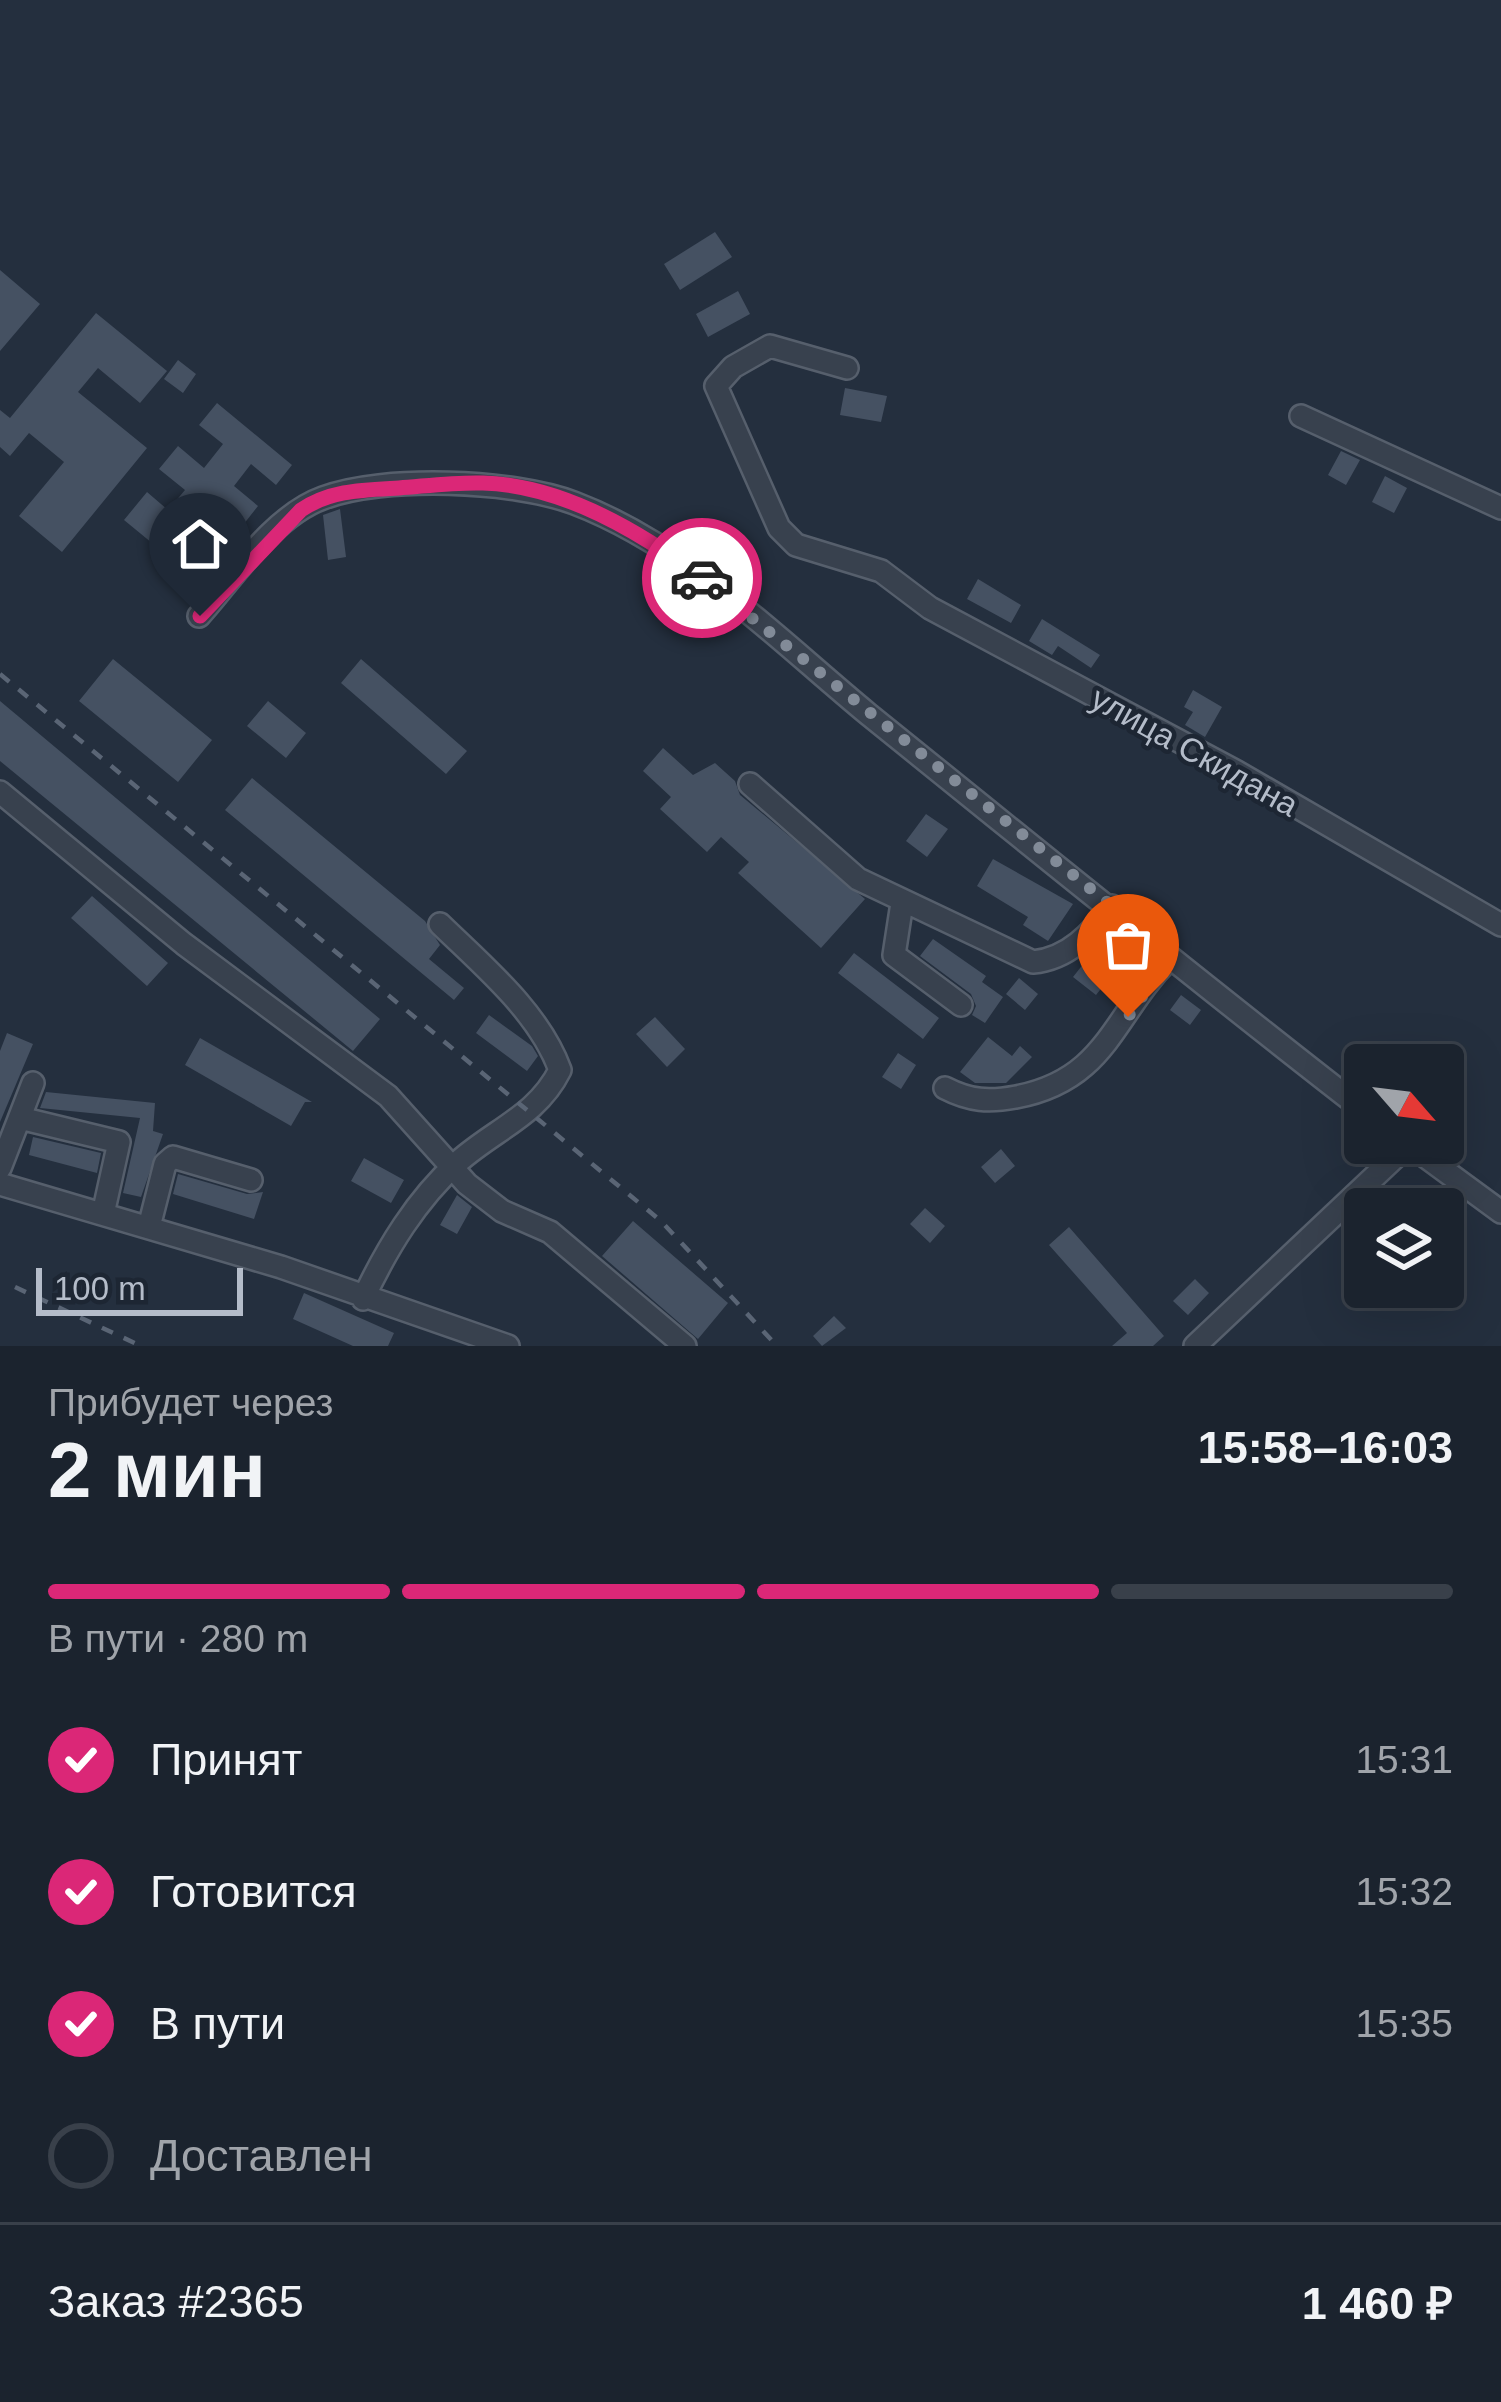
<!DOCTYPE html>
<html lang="ru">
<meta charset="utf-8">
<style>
:root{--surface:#1b232e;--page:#282f3a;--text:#f1f3f6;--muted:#a0a4aa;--line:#39404a;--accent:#db2777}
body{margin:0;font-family:Arial,sans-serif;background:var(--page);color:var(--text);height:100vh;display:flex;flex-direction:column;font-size:45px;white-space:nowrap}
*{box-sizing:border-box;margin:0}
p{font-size:39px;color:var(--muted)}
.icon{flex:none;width:66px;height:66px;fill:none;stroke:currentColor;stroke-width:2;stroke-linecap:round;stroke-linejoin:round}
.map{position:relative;height:1346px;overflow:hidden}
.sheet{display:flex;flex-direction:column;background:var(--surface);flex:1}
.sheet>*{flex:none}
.needle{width:78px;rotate:118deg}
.buttons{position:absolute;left:1344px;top:1044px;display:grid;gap:24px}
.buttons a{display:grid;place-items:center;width:120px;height:120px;border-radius:12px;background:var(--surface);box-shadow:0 12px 48px #0002,0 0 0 3px var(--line);font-size:60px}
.scale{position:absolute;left:36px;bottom:30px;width:207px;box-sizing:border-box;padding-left:12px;border:6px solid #b4bcc9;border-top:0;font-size:33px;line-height:42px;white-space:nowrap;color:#b4bcc9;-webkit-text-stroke:9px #1d2633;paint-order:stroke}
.pin{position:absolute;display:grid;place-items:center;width:102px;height:102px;color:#fff;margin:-123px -51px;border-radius:50% 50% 50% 0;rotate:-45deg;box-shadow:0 0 12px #0007}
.pin .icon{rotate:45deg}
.courier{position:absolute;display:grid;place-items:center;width:120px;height:120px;margin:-60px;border:9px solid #db2777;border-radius:50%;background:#fff;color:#222;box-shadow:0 3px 15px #0007}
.headline em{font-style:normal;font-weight:700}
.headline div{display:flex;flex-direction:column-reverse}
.headline{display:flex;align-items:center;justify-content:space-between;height:204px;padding:0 48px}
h1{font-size:78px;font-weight:700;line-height:90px}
.bar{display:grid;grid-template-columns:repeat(4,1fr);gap:18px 12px;align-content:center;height:144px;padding:0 48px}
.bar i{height:15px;border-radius:9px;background:var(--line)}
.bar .active{background:var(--accent)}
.bar p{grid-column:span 4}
.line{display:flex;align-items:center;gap:30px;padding:0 48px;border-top:3px solid var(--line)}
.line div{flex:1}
ol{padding:0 48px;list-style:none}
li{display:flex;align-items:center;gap:36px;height:132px}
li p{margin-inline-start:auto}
li .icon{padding:12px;border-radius:50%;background:var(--accent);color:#fff;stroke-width:4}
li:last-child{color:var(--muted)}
li i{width:66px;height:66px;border:6px solid var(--line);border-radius:50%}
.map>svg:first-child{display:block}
</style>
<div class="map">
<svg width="1501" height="1346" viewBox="0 0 1501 1346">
<rect width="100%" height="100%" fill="#242f3e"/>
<path fill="#455162" d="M 715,232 L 732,257 L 680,290 L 664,264 Z
M 0,270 L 40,304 L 0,351 Z
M 738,291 L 750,314 L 708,337 L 696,314 Z
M 96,313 L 167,371 L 140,403 L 98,368 L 78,392 L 147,448 L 62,552 L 19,516 L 64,462 L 29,433 L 10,456 L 0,447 L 0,410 L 10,418 Z
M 178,360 L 196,374 L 183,393 L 164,379 Z
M 845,388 L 887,396 L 881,422 L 840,415 Z
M 217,403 L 292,465 L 276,485 L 251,464 L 234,486 L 258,506 L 236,534 L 212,514 L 196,532 L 220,552 L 197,580 L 124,520 L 147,492 L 168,510 L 185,490 L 159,469 L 178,446 L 204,468 L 223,444 L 199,425 Z
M 1341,451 L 1360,460 L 1346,485 L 1328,475 Z
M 1385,476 L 1407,488 L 1394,513 L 1372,502 Z
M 340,509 L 346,557 L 328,560 L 323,515 Z
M 978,579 L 1021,605 L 1011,623 L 967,599 Z
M 1042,619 L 1100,655 L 1091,668 L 1058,646 L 1052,655 L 1029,641 Z
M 113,659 L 212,740 L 178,782 L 79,701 Z
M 361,659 L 467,751 L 446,774 L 341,683 Z
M 1193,690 L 1222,707 L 1205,737 L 1185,725 L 1193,712 L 1184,707 Z
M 0,701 L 380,1019 L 353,1051 L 0,761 Z
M 268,701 L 306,733 L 286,758 L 247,726 Z
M 663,748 L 693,775 L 715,763 L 735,781 L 740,795 L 865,899 L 821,948 L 738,873 L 749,862 L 721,837 L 707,852 L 660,809 L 671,797 L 643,771 Z
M 252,778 L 425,921 L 440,945 L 429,959 L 464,988 L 454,1000 L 225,810 Z
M 926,814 L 948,829 L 927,857 L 906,841 Z
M 993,859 L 1073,904 L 1048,941 L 1023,925 L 1028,917 L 977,886 Z
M 92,896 L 168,963 L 147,986 L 71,918 Z
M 933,939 L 986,976 L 982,982 L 1003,997 L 985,1023 L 972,1015 L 976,1006 L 971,994 L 920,956 Z
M 1116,939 L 1131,951 L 1096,995 L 1073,977 L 1099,944 L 1106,950 Z
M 854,953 L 939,1018 L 923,1039 L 838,973 Z
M 1019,978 L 1038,994 L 1025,1010 L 1006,994 Z
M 1181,995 L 1201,1010 L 1190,1025 L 1170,1010 Z
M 489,1015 L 532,1046 L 538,1056 L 527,1071 L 476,1033 Z
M 655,1017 L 685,1049 L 667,1067 L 636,1034 Z
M 7,1033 L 33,1044 L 0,1122 L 0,1051 Z
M 988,1037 L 1012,1056 L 1020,1046 L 1032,1057 L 1006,1083 L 975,1083 L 960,1072 Z
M 200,1038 L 312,1102 L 305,1102 L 291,1126 L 185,1065 Z
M 898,1053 L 916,1065 L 901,1089 L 882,1077 Z
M 46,1092 L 155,1103 L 153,1131 L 163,1134 L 141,1197 L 123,1193 L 140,1118 L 40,1108 Z
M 33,1137 L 101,1153 L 97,1173 L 29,1155 Z
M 1001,1149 L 1015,1166 L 995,1183 L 981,1167 Z
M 364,1158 L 404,1180 L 391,1203 L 351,1181 Z
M 178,1174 L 247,1194 L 263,1192 L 254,1219 L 173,1194 Z
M 457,1195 L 472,1207 L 457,1234 L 440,1225 Z
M 925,1208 L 945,1226 L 930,1243 L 910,1224 Z
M 633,1221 L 728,1303 L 698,1339 L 602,1256 Z
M 1069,1227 L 1164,1336 L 1153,1346 L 1112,1346 L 1127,1333 L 1049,1245 Z
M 1195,1279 L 1209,1293 L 1188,1315 L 1173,1301 Z
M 304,1293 L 394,1333 L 388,1346 L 353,1346 L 293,1319 Z
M 834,1316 L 846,1328 L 822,1346 L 813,1336 Z"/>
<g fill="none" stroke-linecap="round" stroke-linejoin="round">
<defs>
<path id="minor" d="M 847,368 L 770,346 L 733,367 L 716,386 L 779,528 L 796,545 L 881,571 L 930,608 L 1237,772 L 1501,925
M 1301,416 L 1501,508
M 199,616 C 234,577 273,516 323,498 C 383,475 515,480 574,503 C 687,546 777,639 868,714 C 1033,847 1197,981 1365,1111
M 750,784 L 858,879 L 1033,962 C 1068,959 1092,933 1112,906
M 0,792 L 184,944 L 388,1096 L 467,1184 L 502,1211 L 550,1232 L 685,1346
M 902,903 L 894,955 L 961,1005
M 945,1088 C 970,1101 989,1102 1016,1097 C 1107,1080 1113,1015 1169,959
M 20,1118 L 119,1142 L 103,1214
M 1407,1143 L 1501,1212
M 0,1168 L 33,1083
M 0,1184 L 281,1267 L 508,1346
M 149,1227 L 165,1164 L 173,1157 L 251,1180
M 363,1299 C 387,1248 416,1200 458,1162 C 495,1129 537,1116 560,1070 C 539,1012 483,966 440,924
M 1195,1346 L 1409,1144"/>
</defs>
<use href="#minor" stroke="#565f6c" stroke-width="26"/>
<use href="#minor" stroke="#38414e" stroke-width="21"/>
<path stroke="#5a6575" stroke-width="4.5" stroke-dasharray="12 12" stroke-linecap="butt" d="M 0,674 L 661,1221 L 777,1346
M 15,1287 L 141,1346"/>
</g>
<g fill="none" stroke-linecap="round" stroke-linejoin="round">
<path stroke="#828b98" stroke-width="12" stroke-dasharray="0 21.6" d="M 702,578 L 1112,906 L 1168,959 L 1128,1017"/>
<path stroke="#db2777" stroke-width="15" d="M 200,616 L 301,510 C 331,490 363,490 399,488 C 426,486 455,482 483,483 C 562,485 641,532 702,578"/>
</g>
<g text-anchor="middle" stroke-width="9" stroke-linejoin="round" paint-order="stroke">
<g font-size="33" fill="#b4bcc9" stroke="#1d2633">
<text transform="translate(1195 751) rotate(29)" y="12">улица Скидана</text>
</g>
</g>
</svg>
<div class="buttons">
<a><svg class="needle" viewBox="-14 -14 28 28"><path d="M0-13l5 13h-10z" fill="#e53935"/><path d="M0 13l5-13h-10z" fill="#a0a4aa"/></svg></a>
<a><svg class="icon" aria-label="layers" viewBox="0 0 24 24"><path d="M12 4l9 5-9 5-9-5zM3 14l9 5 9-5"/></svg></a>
</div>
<div class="scale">100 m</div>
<div class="pin" style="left:1128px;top:1017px;background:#ea580c"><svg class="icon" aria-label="bag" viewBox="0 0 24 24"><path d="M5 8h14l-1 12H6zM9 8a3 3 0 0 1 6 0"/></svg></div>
<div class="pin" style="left:200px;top:616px;background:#1f2937"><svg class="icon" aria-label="home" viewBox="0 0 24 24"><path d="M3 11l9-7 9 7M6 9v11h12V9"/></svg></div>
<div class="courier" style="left:702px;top:578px"><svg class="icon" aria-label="car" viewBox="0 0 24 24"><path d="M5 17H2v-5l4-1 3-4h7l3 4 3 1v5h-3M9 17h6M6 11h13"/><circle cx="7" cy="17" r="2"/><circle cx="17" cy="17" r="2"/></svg></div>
</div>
<section class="sheet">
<div class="headline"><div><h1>2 мин</h1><p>Прибудет через</p></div><em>15:58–16:03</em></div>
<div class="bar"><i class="active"></i><i class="active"></i><i class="active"></i><i></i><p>В пути · 280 m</p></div>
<ol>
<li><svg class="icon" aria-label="check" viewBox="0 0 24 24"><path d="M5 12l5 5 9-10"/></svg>Принят<p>15:31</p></li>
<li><svg class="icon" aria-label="check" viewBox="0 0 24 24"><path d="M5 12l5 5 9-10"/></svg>Готовится<p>15:32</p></li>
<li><svg class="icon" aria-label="check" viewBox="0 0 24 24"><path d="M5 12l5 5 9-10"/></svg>В пути<p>15:35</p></li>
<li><i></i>Доставлен</li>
</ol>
<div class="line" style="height:156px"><div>Заказ #2365</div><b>1 460 ₽</b></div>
</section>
